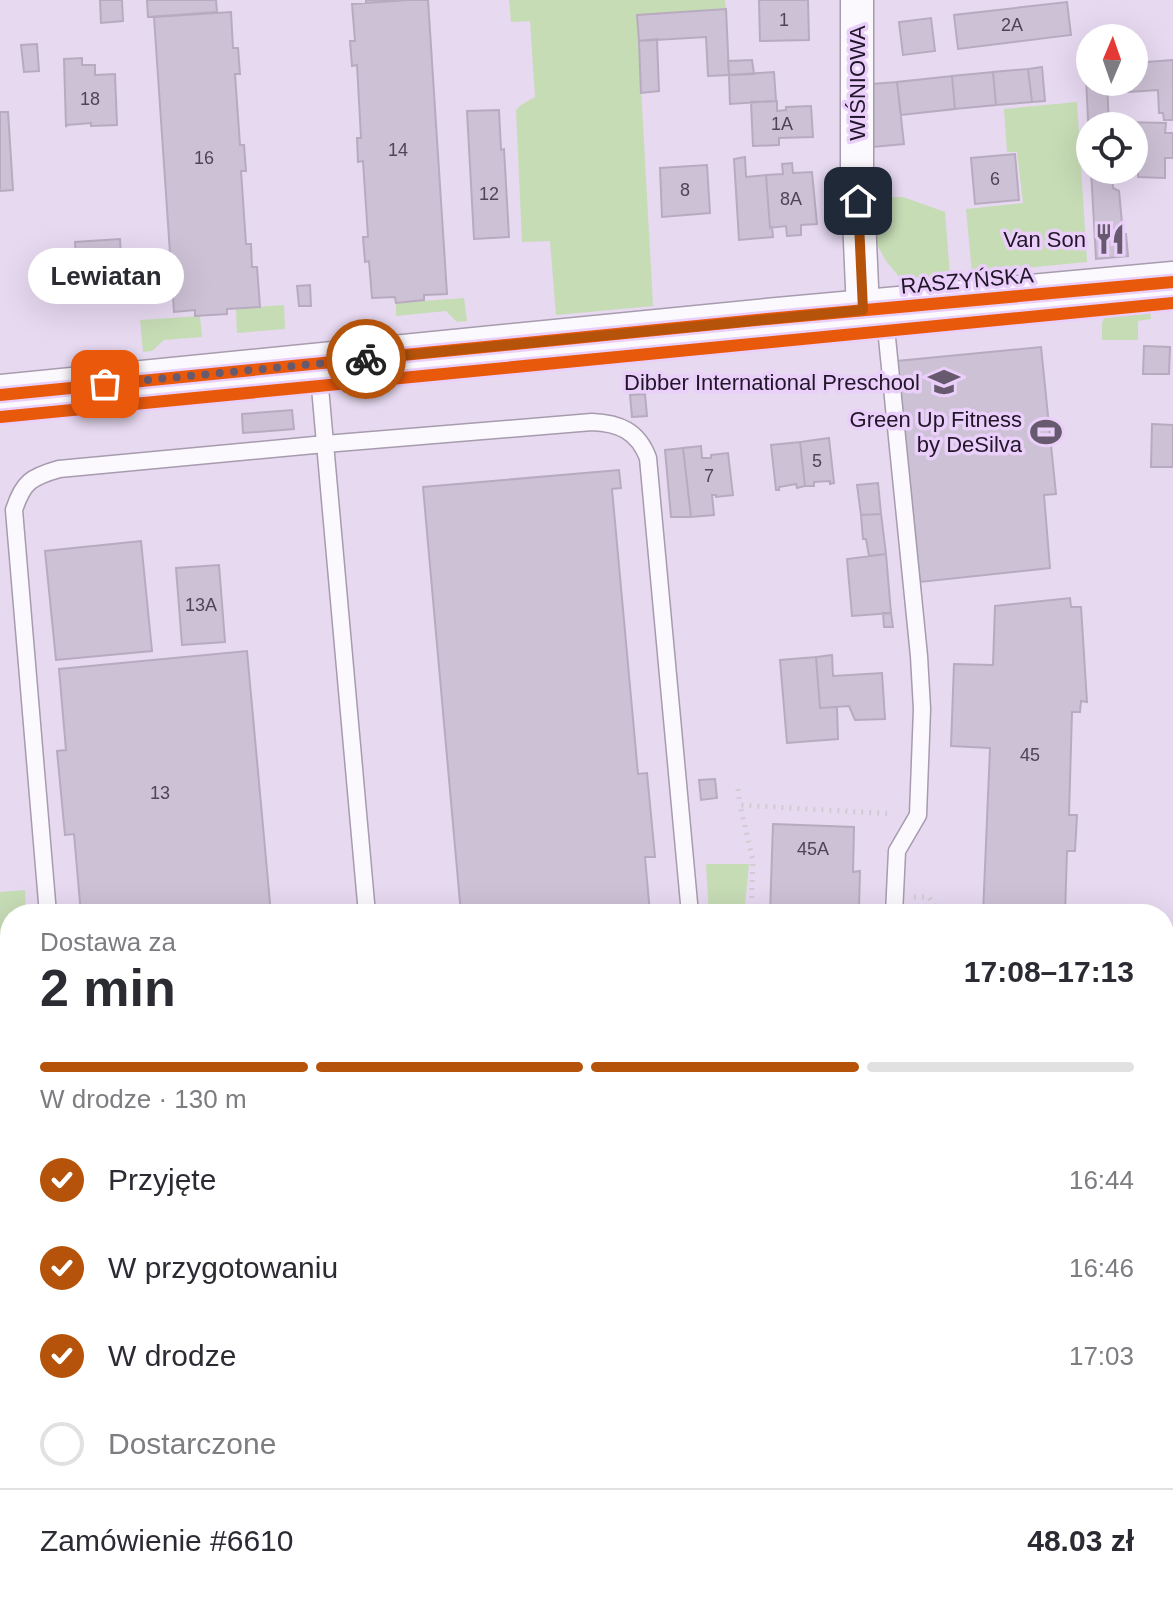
<!DOCTYPE html>
<html lang="pl">
<meta charset="utf-8">
<style>
:root{--surface:#fff;--page:#f2f2f3;--text:#2b2b33;--muted:#7c7c81;--line:#e1e1e2;--accent:#b45309}
body{margin:0;font-family:Arial,sans-serif;background:var(--page);color:var(--text);height:100vh;display:flex;flex-direction:column;font-size:30px;white-space:nowrap}
*{box-sizing:border-box;margin:0}
p{font-size:26px;color:var(--muted)}
.icon{flex:none;width:44px;height:44px;fill:none;stroke:currentColor;stroke-width:2;stroke-linecap:round;stroke-linejoin:round}
.map{position:relative;flex:1;overflow:hidden}
.drawer{position:absolute;left:0px;top:904px;width:1174px;height:704px;display:flex;flex-direction:column;background:var(--surface);border-radius:32px 32px 0 0;box-shadow:0 8px 32px #0002}
.drawer>*{flex:none}
.needle{width:52px;rotate:2deg}
.buttons{position:absolute;left:1076px;top:24px;display:grid;gap:16px}
.buttons a{display:grid;place-items:center;width:72px;height:72px;border-radius:50%;background:var(--surface);box-shadow:0 8px 32px #0002;font-size:40px}
.pin{position:absolute;display:grid;place-items:center;width:68px;height:68px;color:#fff;margin:-34px;border-radius:16px;box-shadow:0 4px 12px #0006}
.courier{position:absolute;display:grid;place-items:center;width:80px;height:80px;margin:-40px;border:6px solid #b45309;border-radius:50%;background:#fff;color:#222;box-shadow:0 2px 10px #0007}
.bubble{position:absolute;height:56px;border-radius:28px;background:var(--surface);box-shadow:0 8px 32px #0002;font-size:26px;font-weight:700;line-height:56px;text-align:center}
.summary em{font-style:normal;font-weight:700}
.summary div{display:flex;flex-direction:column-reverse}
.summary{display:flex;align-items:center;justify-content:space-between;height:136px;padding:0 40px}
h1{font-size:52px;font-weight:700;line-height:60px}
.bar{display:grid;grid-template-columns:repeat(4,1fr);gap:12px 8px;align-content:center;height:96px;padding:0 40px}
.bar i{height:10px;border-radius:6px;background:var(--line)}
.bar .selected{background:var(--accent)}
.bar p{grid-column:span 4}
.line{display:flex;align-items:center;gap:20px;padding:0 40px;border-top:2px solid var(--line)}
.line div{flex:1}
ol{padding:0 40px;list-style:none}
li{display:flex;align-items:center;gap:24px;height:88px}
li p{margin-inline-start:auto}
li .icon{padding:8px;border-radius:50%;background:var(--accent);color:#fff;stroke-width:4}
li:last-child{color:var(--muted)}
li i{width:44px;height:44px;border:4px solid var(--line);border-radius:50%}
.map>svg:first-child{display:block}
</style>
<div class="map">
<svg width="1173" height="1608" viewBox="0 0 1173 1608">
<rect width="100%" height="100%" fill="#e7d9f0"/>
<path fill="#c6dcb5" d="M 509,0 L 725,0 L 726,9 L 637,15 L 653,306 L 556,315 L 550,241 L 522,242 L 516,110 L 521,105 L 535,97 L 530,21 L 511,22 Z
M 1077,102 L 1087,262 L 972,273 L 966,209 L 1023,203 L 1017,152 L 1007,152 L 1004,109 Z
M 903,197 L 945,212 L 950,275 L 901,279 L 886,261 L 874,239 L 874,198 Z
M 464,298 L 467,321 L 457,322 L 446,311 L 396,316 L 396,303 Z
M 284,305 L 285,329 L 237,333 L 236,308 Z
M 1150,310 L 1151,319 L 1138,321 L 1138,340 L 1102,340 L 1102,323 L 1105,316 L 1110,313 Z
M 200,316 L 202,337 L 164,340 L 152,351 L 143,352 L 140,320 Z
M 706,864 L 749,864 L 744,914 L 709,914 Z
M 25,890 L 26,914 L 10,914 L 10,1598 L 77,1598 L 78,1608 L 0,1608 L 0,892 Z
M 1173,1254 L 1173,1342 L 1168,1344 L 1168,1334 Z
M 1166,1396 L 1173,1401 L 1173,1608 L 1163,1608 Z"/>
<path fill="#cdc1d5" stroke="#b8abbf" stroke-width="2" d="M 100,0 L 122,0 L 123,21 L 101,23 Z
M 147,0 L 216,0 L 217,12 L 148,17 Z
M 366,0 L 408,0 L 366,3 Z
M 408,0 L 428,0 L 447,294 L 424,295 L 424,300 L 396,303 L 395,297 L 372,298 L 369,261 L 365,262 L 363,237 L 368,237 L 363,161 L 358,162 L 357,138 L 361,138 L 357,65 L 352,66 L 350,41 L 355,41 L 352,4 Z
M 759,0 L 808,0 L 809,40 L 760,41 Z
M 1067,2 L 1071,35 L 958,49 L 954,15 Z
M 726,9 L 729,75 L 708,76 L 706,37 L 639,41 L 637,15 Z
M 231,12 L 233,48 L 238,48 L 240,74 L 235,74 L 240,145 L 244,145 L 246,171 L 241,171 L 246,244 L 251,244 L 252,267 L 257,267 L 260,307 L 227,309 L 227,314 L 195,316 L 195,310 L 174,312 L 154,17 Z
M 931,18 L 935,51 L 903,55 L 899,22 Z
M 657,39 L 659,91 L 641,93 L 639,41 Z
M 37,44 L 39,71 L 24,72 L 21,45 Z
M 82,58 L 82,65 L 95,65 L 95,75 L 115,74 L 117,125 L 91,126 L 91,123 L 67,125 L 66,127 L 64,59 Z
M 752,60 L 754,74 L 729,75 L 728,61 Z
M 1173,60 L 1173,120 L 1164,120 L 1163,113 L 1159,113 L 1158,90 L 1114,93 L 1114,82 L 1134,82 L 1134,63 Z
M 1042,67 L 1045,101 L 1032,102 L 1028,69 Z
M 1028,69 L 1032,102 L 996,105 L 993,72 Z
M 774,72 L 776,101 L 730,104 L 729,75 Z
M 993,72 L 996,105 L 955,109 L 952,76 Z
M 952,76 L 955,109 L 901,115 L 897,82 Z
M 1090,78 L 1090,82 L 1107,82 L 1109,126 L 1090,126 L 1090,158 L 1086,79 Z
M 897,82 L 904,144 L 873,147 L 872,84 Z
M 777,101 L 777,111 L 786,110 L 786,107 L 811,106 L 813,137 L 779,138 L 779,145 L 753,146 L 751,102 Z
M 499,110 L 501,150 L 504,149 L 509,237 L 474,239 L 467,111 Z
M 0,112 L 8,112 L 13,190 L 0,191 Z
M 1122,122 L 1166,123 L 1165,133 L 1173,133 L 1173,158 L 1165,158 L 1165,178 L 1138,177 L 1138,161 L 1134,161 L 1134,126 L 1122,126 Z
M 1015,154 L 1019,200 L 975,204 L 971,158 Z
M 745,157 L 746,177 L 766,175 L 770,228 L 772,227 L 773,237 L 739,240 L 734,159 Z
M 792,163 L 793,173 L 812,172 L 817,224 L 801,225 L 801,235 L 787,236 L 786,226 L 770,228 L 766,175 L 783,174 L 782,164 Z
M 707,165 L 710,213 L 662,217 L 660,168 Z
M 1091,170 L 1112,170 L 1113,188 L 1119,191 L 1123,234 L 1126,234 L 1128,256 L 1096,259 Z
M 120,239 L 123,293 L 79,296 L 75,242 Z
M 310,285 L 311,306 L 299,306 L 297,286 Z
M 1144,346 L 1170,347 L 1169,374 L 1143,374 Z
M 1041,347 L 1056,494 L 1044,495 L 1050,568 L 920,582 L 897,361 Z
M 645,394 L 647,416 L 632,417 L 630,395 Z
M 292,410 L 294,429 L 243,433 L 242,414 Z
M 1152,424 L 1173,425 L 1173,467 L 1151,467 Z
M 829,438 L 834,483 L 830,484 L 830,481 L 814,482 L 814,486 L 805,486 L 800,442 Z
M 800,442 L 805,486 L 797,488 L 796,484 L 779,487 L 779,490 L 776,490 L 771,445 Z
M 701,446 L 702,458 L 711,458 L 711,455 L 728,453 L 733,495 L 716,497 L 716,495 L 712,495 L 714,515 L 691,517 L 683,448 Z
M 683,448 L 691,517 L 671,517 L 665,450 Z
M 619,470 L 621,488 L 612,489 L 638,774 L 647,773 L 655,857 L 645,857 L 650,914 L 461,914 L 423,487 Z
M 878,483 L 881,514 L 861,515 L 857,485 Z
M 881,514 L 886,554 L 869,556 L 866,539 L 863,539 L 861,515 Z
M 141,541 L 152,651 L 56,660 L 45,551 Z
M 886,554 L 891,613 L 852,616 L 847,559 Z
M 219,565 L 225,642 L 182,645 L 176,568 Z
M 1070,598 L 1071,607 L 1081,607 L 1087,702 L 1081,701 L 1080,712 L 1072,712 L 1069,815 L 1077,815 L 1075,851 L 1067,851 L 1065,914 L 983,914 L 990,748 L 951,746 L 954,664 L 993,665 L 995,606 Z
M 883,613 L 891,613 L 893,627 L 884,627 Z
M 247,651 L 271,914 L 81,914 L 74,834 L 65,835 L 57,751 L 66,750 L 59,669 Z
M 832,655 L 833,676 L 882,673 L 885,719 L 855,720 L 849,706 L 820,708 L 816,657 Z
M 816,657 L 820,708 L 837,707 L 838,739 L 787,743 L 780,660 Z
M 715,779 L 717,798 L 701,800 L 699,780 Z
M 773,824 L 854,827 L 853,872 L 860,871 L 859,907 L 851,907 L 851,914 L 770,914 Z
M 1164,1177 L 1166,1177 L 1171,1226 L 1164,1227 Z
M 135,1598 L 333,1598 L 334,1608 L 136,1608 Z
M 523,1598 L 721,1598 L 722,1608 L 524,1608 Z
M 779,1598 L 844,1598 L 845,1608 L 773,1608 L 772,1604 L 779,1603 Z
M 887,1598 L 1089,1598 L 1087,1608 L 887,1608 Z"/>
<g fill="none" stroke-linecap="round" stroke-linejoin="round">
<defs>
<path id="service" d="M 884,308 L 919,656 L 922,709 L 918,815 L 897,851 L 894,914
M 318,365 L 367,914
M 48,914 L 14,510 C 23,482 31,477 59,469 L 325,444 L 592,422 C 619,423 638,431 648,458 L 690,914
M 104,1598 L 105,1608
M 430,1598 L 431,1608
M 754,1598 L 755,1608"/>
<path id="minor" d="M 857,0 L 857,173 L 863,310"/>
<path id="tertiary" d="M 0,395 L 767,319 L 1173,282"/>
</defs>
<use href="#service" stroke="#a79bae" stroke-width="19"/>
<use href="#minor" stroke="#a79bae" stroke-width="35"/>
<use href="#tertiary" stroke="#a79bae" stroke-width="43"/>
<path stroke="#d1ccd3" stroke-width="5" stroke-dasharray="2 6" stroke-linecap="butt" d="M 738,789 L 740,805
M 914,897 L 929,897 L 940,914
M 751,914 L 753,861 L 740,805 L 893,814
M 846,1598 L 847,1608"/>
<use href="#service" stroke="#fbf9fd" stroke-width="16"/>
<use href="#minor" stroke="#fbf9fd" stroke-width="32"/>
<use href="#tertiary" stroke="#fbf9fd" stroke-width="40"/>
<defs>
<path id="cycleway" d="M 0,395 L 767,319 L 1173,282
M 0,417 L 1173,303"/>
</defs>
<use href="#cycleway" stroke="#eacffa" stroke-width="17"/>
<use href="#cycleway" stroke="#e8590c" stroke-width="12"/>
</g>
<g fill="none" stroke-linecap="round" stroke-linejoin="round">
<path stroke="#675a6f" stroke-width="8" stroke-dasharray="0 14.4" d="M 105,384 L 366,359"/>
<path stroke="#b45309" stroke-width="10" d="M 366,359 L 863,310 L 858,201"/>
</g>
<defs>
<symbol id="restaurant-bare" viewBox="-9 -9 18 18"><path d="M-5-6h1v4h1v-4h1v4h1v-4h1v5L-1.5 .5V6h-2V.5L-5-1ZM5-6V6H3V1.5H1.5Q1.5-4 5-6Z" fill="#675a6f" stroke="#eacffa" stroke-width="2.5" paint-order="stroke"/></symbol>
<symbol id="school-bare" viewBox="-9 -9 18 18"><path d="M0-5L7-2L0 1L-7-2ZM-4 1L0 2.5L4 1V4Q0 6-4 4Z" fill="#675a6f" stroke="#eacffa" stroke-width="2.5" paint-order="stroke"/></symbol>
<symbol id="stadium-bare" viewBox="-9 -9 18 18"><path d="M0-5a6.5 5 0 1 0 0 10a6.5 5 0 1 0 0-10ZM-3.5-1.8h7v3.6h-7Z" fill="#675a6f" stroke="#eacffa" stroke-width="2.5" paint-order="stroke"/></symbol>
</defs>
<g fill-rule="evenodd">
<use href="#restaurant-bare" x="1088" y="217" width="44" height="44"/>
<use href="#school-bare" x="922" y="360" width="44" height="44"/>
<use href="#stadium-bare" x="1024" y="410" width="44" height="44"/>
</g>
<g text-anchor="middle" stroke-width="7" stroke-linejoin="round" paint-order="stroke">
<g font-size="18" fill="#504458">
<text x="784" y="26">1</text>
<text x="1012" y="31">2A</text>
<text x="90" y="105">18</text>
<text x="782" y="130">1A</text>
<text x="398" y="156">14</text>
<text x="204" y="164">16</text>
<text x="995" y="185">6</text>
<text x="685" y="196">8</text>
<text x="489" y="200">12</text>
<text x="791" y="205">8A</text>
<text x="817" y="467">5</text>
<text x="709" y="482">7</text>
<text x="201" y="611">13A</text>
<text x="1030" y="761">45</text>
<text x="160" y="799">13</text>
<text x="813" y="855">45A</text>
</g>
<g font-size="22" fill="#221629" stroke="#eacffa">
<text transform="translate(857 83) rotate(-90)" y="8">WIŚNIOWA</text>
<text transform="translate(967 280) rotate(-5)" y="8">RASZYŃSKA</text>
</g>
<g font-size="22" fill="#221629" stroke="#eacffa" text-anchor="end">
<text x="1086" y="247">Van Son</text>
<text x="920" y="390">Dibber International Preschool</text>
<text x="1022" y="427">Green Up Fitness<tspan x="1022" dy="25">by DeSilva</tspan></text>
</g>
</g>
</svg>
<div class="buttons">
<a><svg class="needle" viewBox="-14 -14 28 28"><path d="M0-13l5 13h-10z" fill="#e53935"/><path d="M0 13l5-13h-10z" fill="#7c7c81"/></svg></a>
<a><svg class="icon" aria-label="locate" viewBox="0 0 24 24"><circle cx="12" cy="12" r="6"/><path d="M12 2v4M12 18v4M2 12h4M18 12h4"/></svg></a>
</div>
<div class="pin" style="left:105px;top:384px;background:#ea580c"><svg class="icon" aria-label="bag" viewBox="0 0 24 24"><path d="M5 8h14l-1 12H6zM9 8a3 3 0 0 1 6 0"/></svg></div>
<div class="pin" style="left:858px;top:201px;background:#1f2937"><svg class="icon" aria-label="home" viewBox="0 0 24 24"><path d="M3 11l9-7 9 7M6 9v11h12V9"/></svg></div>
<div class="courier" style="left:366px;top:359px"><svg class="icon" aria-label="bike" viewBox="0 0 24 24"><circle cx="6" cy="16" r="4"/><circle cx="18" cy="16" r="4"/><path d="M6 16l4-8h5l3 8M10 8l3 8H6M13 5h3"/></svg></div>
<div class="bubble" style="left:28px;top:248px;width:156px">Lewiatan</div>
<section class="drawer">
<div class="summary"><div><h1>2 min</h1><p>Dostawa za</p></div><em>17:08–17:13</em></div>
<div class="bar"><i class="selected"></i><i class="selected"></i><i class="selected"></i><i></i><p>W drodze · 130 m</p></div>
<ol>
<li><svg class="icon" aria-label="check" viewBox="0 0 24 24"><path d="M5 12l5 5 9-10"/></svg>Przyjęte<p>16:44</p></li>
<li><svg class="icon" aria-label="check" viewBox="0 0 24 24"><path d="M5 12l5 5 9-10"/></svg>W przygotowaniu<p>16:46</p></li>
<li><svg class="icon" aria-label="check" viewBox="0 0 24 24"><path d="M5 12l5 5 9-10"/></svg>W drodze<p>17:03</p></li>
<li><i></i>Dostarczone</li>
</ol>
<div class="line" style="height:104px"><div>Zamówienie #6610</div><b>48.03 zł</b></div>
</section>
</div>
